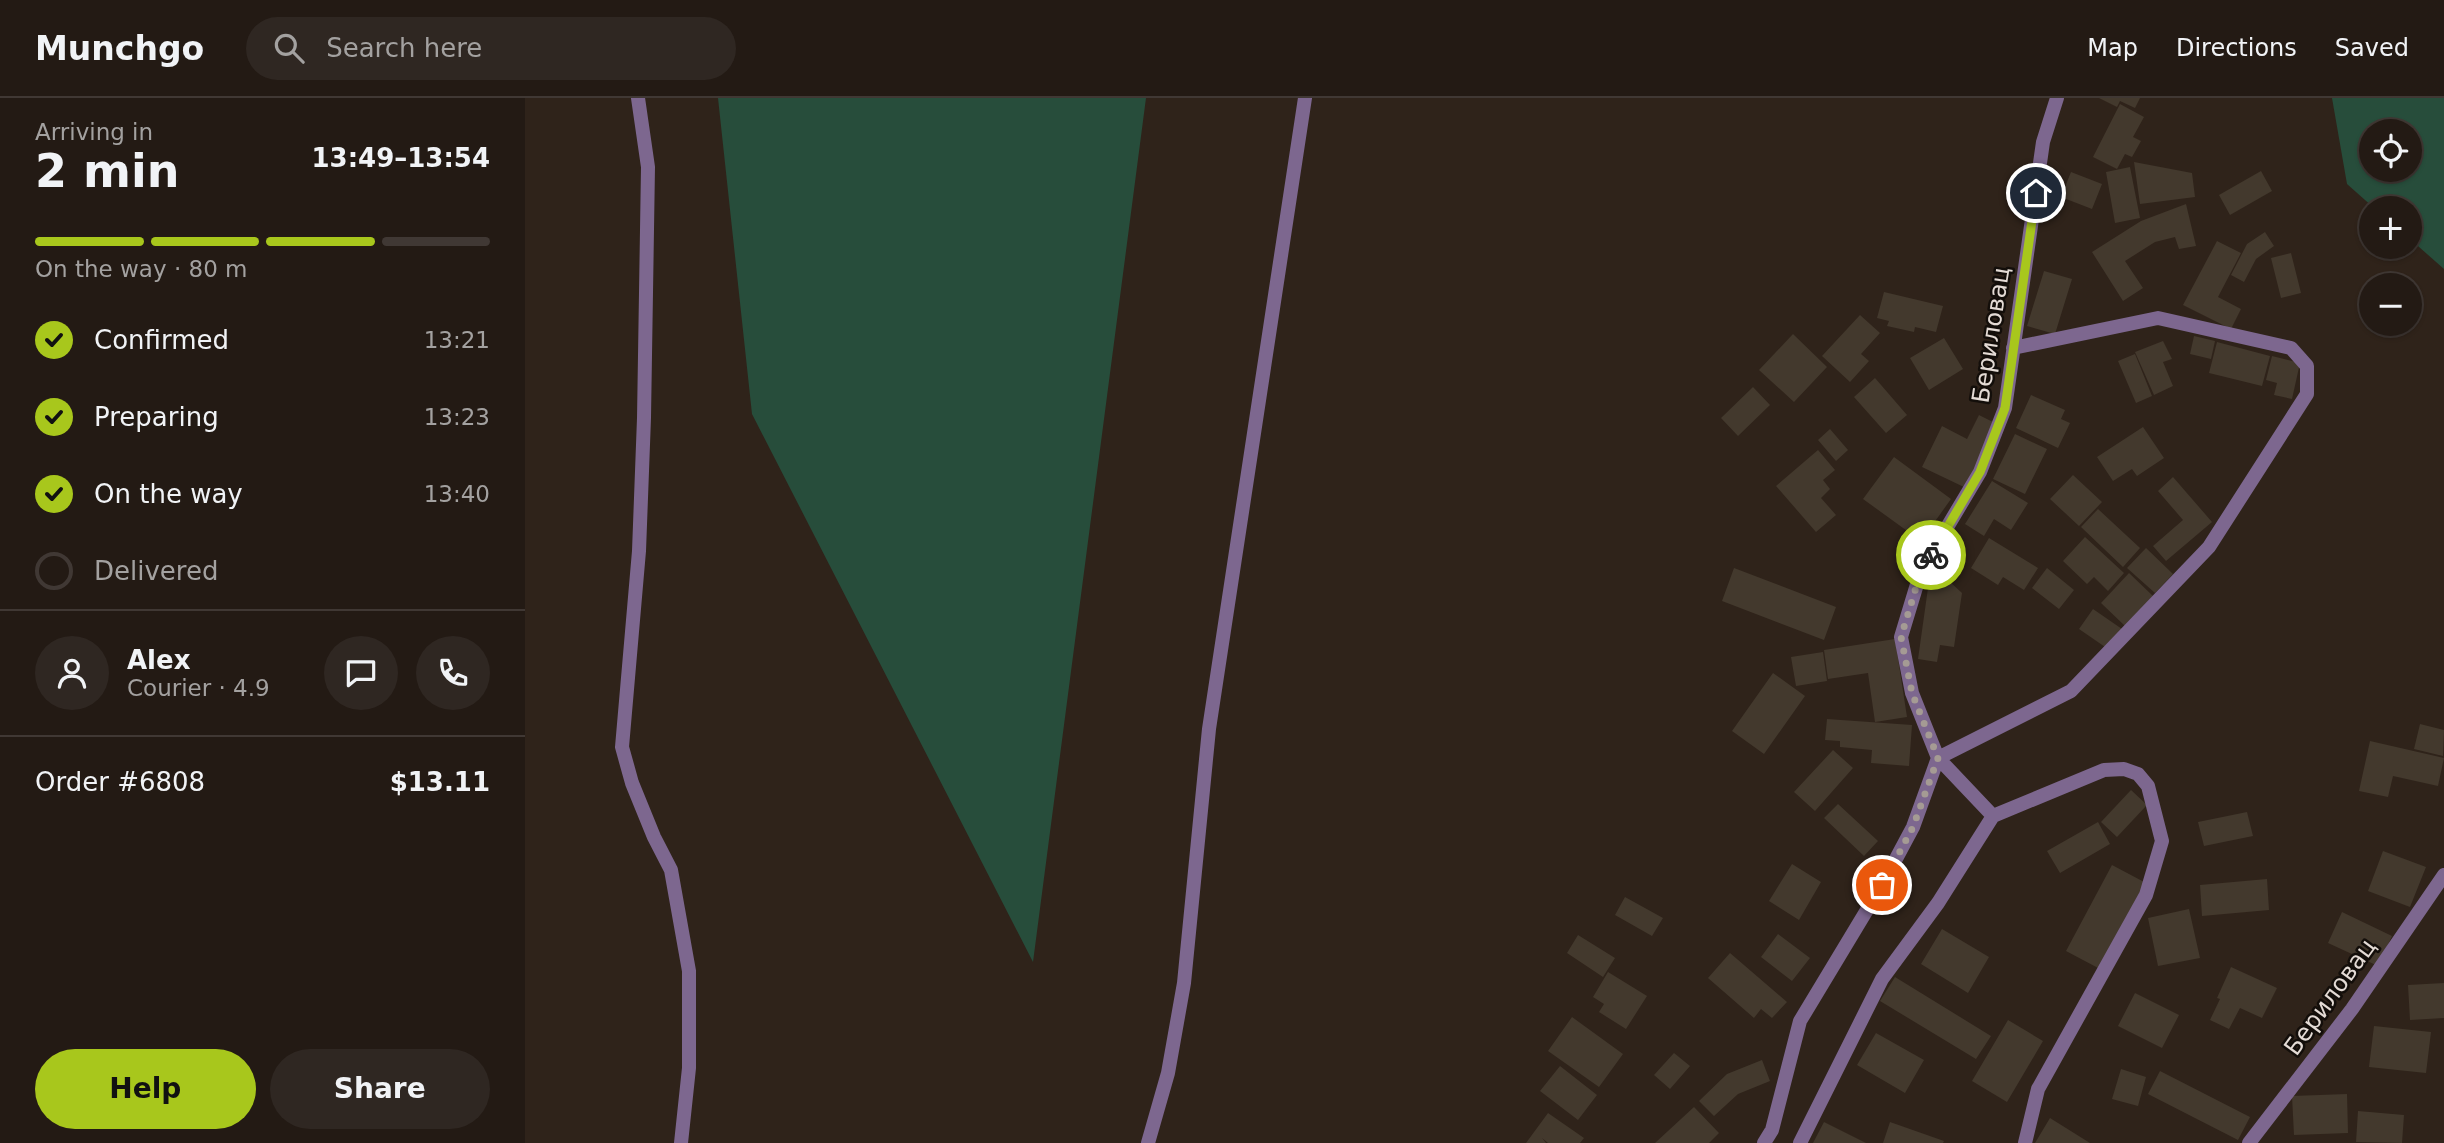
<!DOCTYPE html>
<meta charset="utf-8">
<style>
:root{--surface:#231a14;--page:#2f2722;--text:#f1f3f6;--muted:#a3a1a0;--line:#403834;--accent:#a8c71c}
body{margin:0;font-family:"DejaVu Sans",sans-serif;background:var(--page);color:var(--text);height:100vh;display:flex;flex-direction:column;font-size:26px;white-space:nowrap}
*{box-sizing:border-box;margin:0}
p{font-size:23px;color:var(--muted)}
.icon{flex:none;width:38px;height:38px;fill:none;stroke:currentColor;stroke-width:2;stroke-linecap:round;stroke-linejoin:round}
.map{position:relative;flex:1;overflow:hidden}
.drawer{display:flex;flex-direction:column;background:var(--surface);width:525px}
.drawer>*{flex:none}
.fabs{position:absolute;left:1834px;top:21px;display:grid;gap:14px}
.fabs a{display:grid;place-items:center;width:63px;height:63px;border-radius:50%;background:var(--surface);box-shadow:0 2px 5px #0004,0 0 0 2px var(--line);font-size:35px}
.pin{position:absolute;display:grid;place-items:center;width:60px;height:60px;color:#fff;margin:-30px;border:4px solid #fff;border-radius:50%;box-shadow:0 2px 7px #0007}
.courier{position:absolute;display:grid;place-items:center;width:70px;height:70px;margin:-35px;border:5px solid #a8c71c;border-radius:50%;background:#fff;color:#222;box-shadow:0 2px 9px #0007}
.head em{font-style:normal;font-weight:600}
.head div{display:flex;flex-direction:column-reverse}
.head{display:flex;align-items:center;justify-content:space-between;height:119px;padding:0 35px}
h1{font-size:46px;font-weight:600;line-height:52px}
.bar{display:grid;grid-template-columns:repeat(4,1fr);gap:10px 7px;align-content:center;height:84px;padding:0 35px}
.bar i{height:9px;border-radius:5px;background:var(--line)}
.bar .on{background:var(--accent)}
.bar p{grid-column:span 4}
.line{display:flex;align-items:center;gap:18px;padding:0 35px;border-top:2px solid var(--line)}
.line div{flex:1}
.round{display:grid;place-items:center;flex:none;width:74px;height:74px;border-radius:37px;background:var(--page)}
ol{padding:0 35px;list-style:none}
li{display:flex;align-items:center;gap:21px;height:77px}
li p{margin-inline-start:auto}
li .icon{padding:7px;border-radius:50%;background:var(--accent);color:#111;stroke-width:4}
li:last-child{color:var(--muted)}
li i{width:38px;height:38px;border:4px solid var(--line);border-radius:50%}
.button{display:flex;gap:14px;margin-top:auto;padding:14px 35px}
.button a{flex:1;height:80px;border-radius:42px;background:var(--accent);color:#111;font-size:28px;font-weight:600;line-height:80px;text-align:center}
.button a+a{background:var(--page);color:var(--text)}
header{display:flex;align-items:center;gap:42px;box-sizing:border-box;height:98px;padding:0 35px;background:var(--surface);border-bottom:2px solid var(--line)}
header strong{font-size:33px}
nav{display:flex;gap:38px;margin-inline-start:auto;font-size:24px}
.search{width:490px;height:63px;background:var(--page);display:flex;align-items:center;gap:18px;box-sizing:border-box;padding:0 24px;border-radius:38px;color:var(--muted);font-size:26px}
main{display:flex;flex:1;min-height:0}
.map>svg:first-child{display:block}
</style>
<header>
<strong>Munchgo</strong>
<div class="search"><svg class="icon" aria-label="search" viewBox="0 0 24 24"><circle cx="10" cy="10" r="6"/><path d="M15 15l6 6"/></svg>Search here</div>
<nav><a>Map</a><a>Directions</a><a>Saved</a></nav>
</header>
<main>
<section class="drawer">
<div class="head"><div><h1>2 min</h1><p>Arriving in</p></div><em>13:49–13:54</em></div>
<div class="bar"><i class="on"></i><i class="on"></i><i class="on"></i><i></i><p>On the way · 80 m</p></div>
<ol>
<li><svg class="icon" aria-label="check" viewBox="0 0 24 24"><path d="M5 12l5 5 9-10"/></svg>Confirmed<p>13:21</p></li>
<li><svg class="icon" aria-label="check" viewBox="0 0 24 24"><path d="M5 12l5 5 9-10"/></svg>Preparing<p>13:23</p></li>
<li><svg class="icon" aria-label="check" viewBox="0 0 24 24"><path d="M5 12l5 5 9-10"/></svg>On the way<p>13:40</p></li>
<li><i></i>Delivered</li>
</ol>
<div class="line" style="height:126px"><a class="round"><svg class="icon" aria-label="person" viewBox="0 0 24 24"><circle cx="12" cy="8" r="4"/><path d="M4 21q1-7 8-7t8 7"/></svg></a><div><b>Alex</b><p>Courier · 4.9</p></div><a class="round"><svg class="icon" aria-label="chat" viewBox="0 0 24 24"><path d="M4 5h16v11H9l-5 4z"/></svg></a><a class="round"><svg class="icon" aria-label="phone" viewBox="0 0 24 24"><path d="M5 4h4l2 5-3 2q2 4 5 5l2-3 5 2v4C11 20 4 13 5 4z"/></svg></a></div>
<div class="line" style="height:91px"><div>Order #6808</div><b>$13.11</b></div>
<div class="button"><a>Help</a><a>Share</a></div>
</section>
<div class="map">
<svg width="1919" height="1045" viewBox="0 0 1919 1045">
<rect width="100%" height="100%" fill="#2f231a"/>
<path fill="#274d3b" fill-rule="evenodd" d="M 193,0 L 621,0 L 508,864 L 227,316 Z
M 1807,0 L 1919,0 L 1919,171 L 1885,141 L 1885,110 L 1849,110 L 1822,86 ZM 1846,33 L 1885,33 L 1885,72 L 1846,72 Z"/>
<path fill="#43392d" d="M 1574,0 L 1615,0 L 1610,10 L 1595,3 L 1592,9 Z
M 1595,6 L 1619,19 L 1608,39 L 1616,43 L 1607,59 L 1600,56 L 1592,71 L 1568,59 Z
M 1609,64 L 1667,75 L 1670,99 L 1615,106 Z
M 1605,69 L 1615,120 L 1590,125 L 1581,74 Z
M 1736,73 L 1747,93 L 1705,117 L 1694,97 Z
M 1546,74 L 1577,86 L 1567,111 L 1536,99 Z
M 1661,106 L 1671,148 L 1654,151 L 1650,139 L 1630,144 L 1600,163 L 1618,190 L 1598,203 L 1567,154 L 1616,123 Z
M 1740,134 L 1749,148 L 1731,161 L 1719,184 L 1706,177 L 1722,146 Z
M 1692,143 L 1716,155 L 1693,199 L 1716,211 L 1706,231 L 1658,207 Z
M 1766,155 L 1776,195 L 1756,200 L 1746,160 Z
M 1519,173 L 1547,181 L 1530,236 L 1502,228 Z
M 1359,194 L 1418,208 L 1411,234 L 1390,229 L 1389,234 L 1362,228 L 1364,223 L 1352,220 Z
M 1335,217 L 1355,235 L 1336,256 L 1344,263 L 1325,284 L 1297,258 Z
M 1268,236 L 1302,269 L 1269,304 L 1234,272 Z
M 1669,238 L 1690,243 L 1686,261 L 1665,256 Z
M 1419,240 L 1438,271 L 1404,292 L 1385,260 Z
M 1638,243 L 1647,261 L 1638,264 L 1648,288 L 1629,297 L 1610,254 Z
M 1692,244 L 1745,258 L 1737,288 L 1684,275 Z
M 1610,256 L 1627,298 L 1611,305 L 1593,263 Z
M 1747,258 L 1775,265 L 1767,301 L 1749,297 L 1752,285 L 1741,282 Z
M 1350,280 L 1382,317 L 1361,335 L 1329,299 Z
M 1228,289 L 1245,307 L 1213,338 L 1196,320 Z
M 1506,297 L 1540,312 L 1536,321 L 1545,325 L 1533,350 L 1491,330 Z
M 1454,317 L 1472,326 L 1441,390 L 1397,369 L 1417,328 L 1442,341 Z
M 1618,329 L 1639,360 L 1612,378 L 1607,371 L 1588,383 L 1572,359 Z
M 1305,331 L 1323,352 L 1311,363 L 1293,342 Z
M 1490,336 L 1522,351 L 1500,396 L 1468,381 Z
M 1293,352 L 1310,372 L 1298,382 L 1305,391 L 1296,400 L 1311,417 L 1291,434 L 1251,388 Z
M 1369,359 L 1426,401 L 1396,443 L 1338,401 Z
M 1548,377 L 1577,404 L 1554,428 L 1525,401 Z
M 1648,379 L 1687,424 L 1641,463 L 1628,448 L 1658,422 L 1633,393 Z
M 1467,383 L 1503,405 L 1486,432 L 1469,421 L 1459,438 L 1440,426 Z
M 1573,411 L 1615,450 L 1598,469 L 1556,429 Z
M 1560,439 L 1599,475 L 1583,493 L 1569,479 L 1562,486 L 1538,463 Z
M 1464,440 L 1513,470 L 1499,492 L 1478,479 L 1473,487 L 1446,470 Z
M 1621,450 L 1648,476 L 1630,495 L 1602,470 Z
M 1209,470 L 1311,509 L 1299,542 L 1197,503 Z
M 1410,470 L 1437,495 L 1429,549 L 1415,547 L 1412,564 L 1393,561 L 1403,490 Z
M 1522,470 L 1549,492 L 1534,511 L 1507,490 Z
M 1604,475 L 1628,498 L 1600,528 L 1576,505 Z
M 1568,511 L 1597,531 L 1583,551 L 1554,531 Z
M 1370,541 L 1382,619 L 1350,624 L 1343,575 L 1303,581 L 1299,552 Z
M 1298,554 L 1302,583 L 1271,588 L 1266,559 Z
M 1248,575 L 1280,598 L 1239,656 L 1207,633 Z
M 1302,621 L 1387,627 L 1384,668 L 1346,665 L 1347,652 L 1315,649 L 1315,643 L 1300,642 Z
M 1895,626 L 1919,632 L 1918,658 L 1889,651 Z
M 1845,643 L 1919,660 L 1913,688 L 1868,678 L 1863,699 L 1834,693 Z
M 1308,652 L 1328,670 L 1290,713 L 1269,694 Z
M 1606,692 L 1622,707 L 1592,739 L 1576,724 Z
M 1313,706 L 1353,743 L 1339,758 L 1299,720 Z
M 1722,714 L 1728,738 L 1679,748 L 1673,724 Z
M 1573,724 L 1585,746 L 1535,775 L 1522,753 Z
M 1858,753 L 1901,769 L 1885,809 L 1843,793 Z
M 1267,766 L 1296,784 L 1274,822 L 1244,803 Z
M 1587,767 L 1621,785 L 1575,871 L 1541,853 Z
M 1742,781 L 1744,812 L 1677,818 L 1675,787 Z
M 1100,799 L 1138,820 L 1127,838 L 1090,817 Z
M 1664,811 L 1675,860 L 1633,868 L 1623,820 Z
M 1817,814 L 1867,838 L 1853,868 L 1803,845 Z
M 1417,831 L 1464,859 L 1443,895 L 1396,866 Z
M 1253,836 L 1285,860 L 1267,883 L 1236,859 Z
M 1053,837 L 1090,860 L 1078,879 L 1042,855 Z
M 1205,855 L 1262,904 L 1247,920 L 1236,911 L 1229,920 L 1183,880 Z
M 1706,869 L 1752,890 L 1737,920 L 1715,910 L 1704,931 L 1685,922 L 1695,901 L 1692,900 Z
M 1083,874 L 1122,898 L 1101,931 L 1074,914 L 1079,906 L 1068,899 Z
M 1370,879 L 1466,938 L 1451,961 L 1355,903 Z
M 1919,885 L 1919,920 L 1885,922 L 1883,887 Z
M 1610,895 L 1654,917 L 1637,950 L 1593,928 Z
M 1047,919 L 1098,956 L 1074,989 L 1023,953 Z
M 1483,922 L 1518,943 L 1482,1004 L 1447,983 Z
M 1849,928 L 1906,934 L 1901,975 L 1844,969 Z
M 1351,935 L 1399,962 L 1380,995 L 1332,967 Z
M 1149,955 L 1165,968 L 1145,991 L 1129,977 Z
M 1237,962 L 1245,983 L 1213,996 L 1189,1018 L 1174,1003 L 1202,976 Z
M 1035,968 L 1072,997 L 1053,1022 L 1015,993 Z
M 1596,971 L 1621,979 L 1613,1008 L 1587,1001 Z
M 1635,973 L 1725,1019 L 1713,1042 L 1623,996 Z
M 1822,996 L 1823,1035 L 1769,1037 L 1767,998 Z
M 1169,1009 L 1194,1035 L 1184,1045 L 1130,1045 Z
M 1833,1013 L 1879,1017 L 1877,1045 L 1831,1044 Z
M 1023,1015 L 1059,1040 L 1055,1045 L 1023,1045 L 1017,1040 L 1021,1045 L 1001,1045 Z
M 1525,1020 L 1565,1045 L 1510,1045 Z
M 1299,1024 L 1341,1045 L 1288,1045 Z
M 1365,1024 L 1419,1043 L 1418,1045 L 1358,1045 Z"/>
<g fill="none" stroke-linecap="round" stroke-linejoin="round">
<path stroke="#7d678f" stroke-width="14" d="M 113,0 L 123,69 L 119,320 L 114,453 L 97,649 L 107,685 L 129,739 L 146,772 L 164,873 L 164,970 L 156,1045
M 1468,718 L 1579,672 L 1599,671 L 1613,676 L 1623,688 L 1637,743 L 1621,797 L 1513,991 L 1500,1045
M 623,1045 L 643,975 L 659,885 L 684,631 L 780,0
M 1239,1045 L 1247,1032 L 1275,923 L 1357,787 L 1388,729 L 1413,660 L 1387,595 L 1376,539 L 1396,473 L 1455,374 L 1480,310 L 1518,44 L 1532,0
M 1275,1045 L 1357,881 L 1413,805 L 1468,718 L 1413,660 L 1546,593 L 1684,449 L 1782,296 L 1782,268 L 1766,250 L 1633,220 L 1488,250
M 1724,1045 L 1827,911 L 1919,777"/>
</g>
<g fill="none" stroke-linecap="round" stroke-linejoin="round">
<path stroke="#a59b94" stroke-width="7" stroke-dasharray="0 12.6" d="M 1357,787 L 1388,729 L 1413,660 L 1387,595 L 1376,539 L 1396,473 L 1406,457"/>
<path stroke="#a8c71c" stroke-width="9" d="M 1406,457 L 1455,374 L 1480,310 L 1511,95"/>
</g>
<g text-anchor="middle" stroke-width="5" stroke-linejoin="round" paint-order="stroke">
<g font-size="24" fill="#e4dbd5" stroke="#130e0a">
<text transform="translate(1466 237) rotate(-81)" y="8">Бериловац</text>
<text transform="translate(1805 899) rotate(-54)" y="8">Бериловац</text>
</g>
</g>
</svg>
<div class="fabs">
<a><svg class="icon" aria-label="locate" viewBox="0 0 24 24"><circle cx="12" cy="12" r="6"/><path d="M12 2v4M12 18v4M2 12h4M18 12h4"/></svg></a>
<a>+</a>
<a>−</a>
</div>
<div class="pin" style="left:1357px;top:787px;background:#ea580c"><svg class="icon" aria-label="bag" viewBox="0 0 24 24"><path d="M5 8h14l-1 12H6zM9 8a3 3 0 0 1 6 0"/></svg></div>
<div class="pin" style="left:1511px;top:95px;background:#1f2937"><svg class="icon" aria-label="home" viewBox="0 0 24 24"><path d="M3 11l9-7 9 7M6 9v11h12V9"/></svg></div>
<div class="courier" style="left:1406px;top:457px"><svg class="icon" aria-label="bike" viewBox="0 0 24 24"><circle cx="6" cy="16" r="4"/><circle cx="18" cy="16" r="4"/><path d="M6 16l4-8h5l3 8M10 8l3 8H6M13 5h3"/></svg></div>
</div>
</main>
